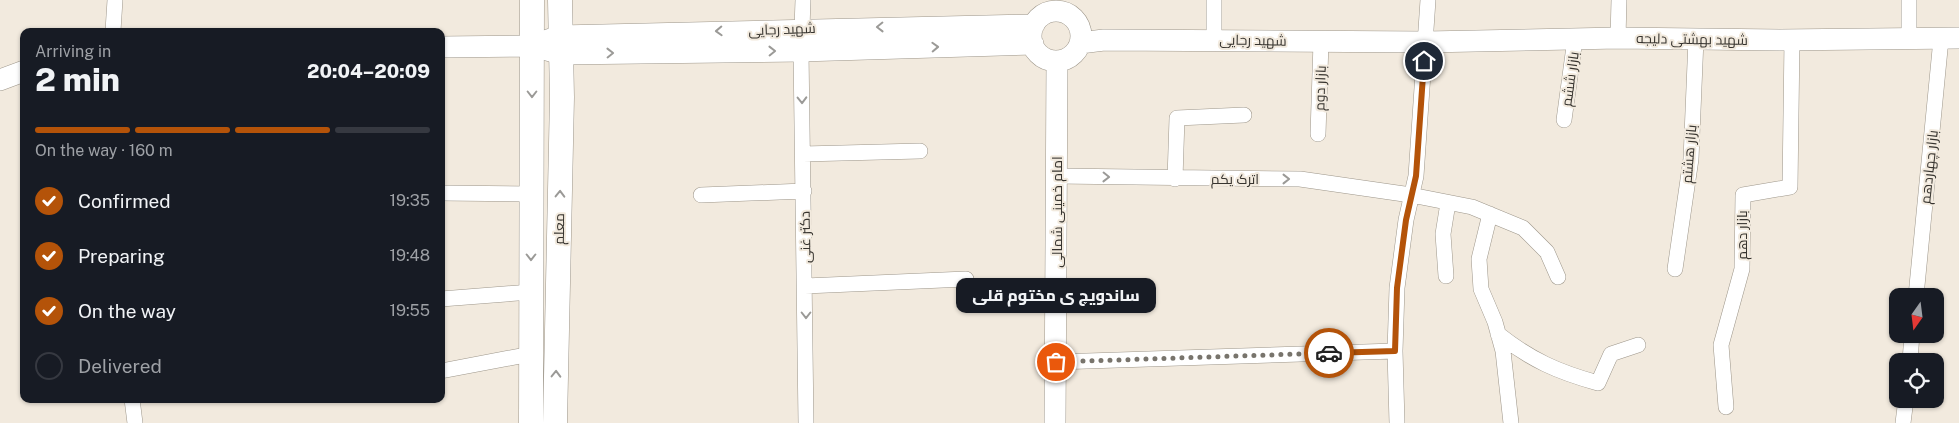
<!DOCTYPE html>
<meta charset="utf-8">
<style>
:root{--surface:#171b24;--page:#242831;--text:#f1f3f6;--muted:#9ea1a6;--line:#363941;--accent:#b45309}
body{margin:0;font-family:"Public Sans",Cairo,sans-serif;background:var(--page);color:var(--text);height:100vh;display:flex;flex-direction:column;font-size:19px;white-space:nowrap}
*{box-sizing:border-box;margin:0}
p{font-size:16px;color:var(--muted)}
.icon{flex:none;width:28px;height:28px;fill:none;stroke:currentColor;stroke-width:2;stroke-linecap:round;stroke-linejoin:round}
.map{position:relative;flex:1;overflow:hidden}
.panel{position:absolute;left:20px;top:28px;width:425px;height:375px;display:flex;flex-direction:column;background:var(--surface);border-radius:10px;box-shadow:0 1px 4px #0004}
.panel>*{flex:none}
.needle{width:32px;rotate:194deg}
.buttons{position:absolute;left:1889px;top:288px;display:grid;gap:10px}
.buttons a{display:grid;place-items:center;width:55px;height:55px;border-radius:10px;background:var(--surface);box-shadow:0 1px 4px #0004;font-size:25px}
.pin{position:absolute;display:grid;place-items:center;width:42px;height:42px;color:#fff;margin:-21px;border:2px solid #fff;border-radius:50%;box-shadow:0 1px 5px #0007}
.courier{position:absolute;display:grid;place-items:center;width:50px;height:50px;margin:-25px;border:4px solid #b45309;border-radius:50%;background:#fff;color:#222;box-shadow:0 1px 6px #0007}
.bubble{position:absolute;height:35px;border-radius:10px;background:var(--surface);box-shadow:0 1px 4px #0004;font-size:16px;font-weight:800;line-height:35px;text-align:center}
.head em{font-style:normal;font-weight:800}
.head div{display:flex;flex-direction:column-reverse}
.head{display:flex;align-items:center;justify-content:space-between;height:85px;padding:0 15px}
h1{font-size:32px;font-weight:800;line-height:38px}
.bar{display:grid;grid-template-columns:repeat(4,1fr);gap:8px 5px;align-content:center;height:60px;padding:0 15px}
.bar i{height:6px;border-radius:4px;background:var(--line)}
.bar .on{background:var(--accent)}
.bar p{grid-column:span 4}
ol{padding:0 15px;list-style:none}
li{display:flex;align-items:center;gap:15px;height:55px}
li p{margin-inline-start:auto}
li .icon{padding:5px;border-radius:50%;background:var(--accent);color:#fff;stroke-width:4}
li:last-child{color:var(--muted)}
li i{width:28px;height:28px;border:2px solid var(--line);border-radius:50%}
.map>svg:first-child{display:block}
</style>
<div class="map">
<svg width="1959" height="423" viewBox="0 0 1959 423">
<rect width="100%" height="100%" fill="#f2eade"/>
<g fill="none" stroke-linecap="round" stroke-linejoin="round">
<defs>
<path id="street" d="M 1214,0 L 1214,39
M 802,28 L 803,0
M 113,31 L 115,0
M 1618,38 L 1619,0
M 1909,39 L 1909,0
M 801,51 L 806,423
M 1564,120 L 1575,39
M 1318,134 L 1321,42
M 803,154 L 920,151
M 1057,176 L 1300,179 L 1411,195 L 1472,207 L 1523,228 L 1547,252 L 1558,277
M 1175,179 L 1177,118 L 1244,115
M 441,193 L 532,194
M 701,195 L 804,191
M 1490,214 L 1479,259 L 1481,289 L 1495,322 L 1503,351 L 1511,423
M 1675,269 L 1691,159 L 1696,39
M 1446,276 L 1443,234 L 1448,203
M 805,286 L 966,279
M 1916,296 L 1941,39
M 441,299 L 531,292
M 1498,334 C 1531,360 1558,372 1598,383 L 1611,354 L 1638,345
M 1910,361 L 1912,334
M 1056,362 L 1395,351
M 441,371 L 531,354
M 132,399 L 135,423
M 1726,407 L 1721,345 L 1742,269 L 1743,195 L 1790,187 L 1792,40
M 1397,423 L 1395,351 L 1397,288 L 1406,220 L 1416,176 L 1428,0
M 1903,423 L 1906,399"/>
<path id="secondary" d="M1031 36a25 25 0 1 1 50 0a25 25 0 1 1-50 0Z
M 545,41 L 560,36 L 1034,25
M 1080,43 L 1104,40 L 1426,42 L 1618,38 L 1780,40 L 1959,38
M 441,47 L 532,46 L 561,54 L 801,51 L 1033,44
M 0,80 L 24,71
M 1055,423 L 1057,61"/>
<path id="primary" d="M 531,423 L 532,0
M 555,423 L 562,97 L 560,0"/>
</defs>
<use href="#street" stroke="#9d968a" stroke-width="16"/>
<use href="#secondary" stroke="#9d968a" stroke-width="22"/>
<use href="#primary" stroke="#9d968a" stroke-width="25"/>
<use href="#street" stroke="#fff" stroke-width="15"/>
<use href="#secondary" stroke="#fff" stroke-width="21"/>
<use href="#primary" stroke="#fff" stroke-width="24"/>
</g>
<defs><path id="oneway-chevron" d="M-2-3.5L2.5 0L-2 3.5" fill="none" stroke-width="1.6" stroke-linecap="round" stroke-linejoin="round" transform="scale(1.25)"/></defs>
<g stroke="#9b9a97">
<use href="#oneway-chevron" transform="translate(880 27) rotate(179)"/>
<use href="#oneway-chevron" transform="translate(719 31) rotate(178)"/>
<use href="#oneway-chevron" transform="translate(935 47) rotate(-2)"/>
<use href="#oneway-chevron" transform="translate(772 51) rotate(-1)"/>
<use href="#oneway-chevron" transform="translate(610 53) rotate(-1)"/>
<use href="#oneway-chevron" transform="translate(532 94) rotate(90)"/>
<use href="#oneway-chevron" transform="translate(802 100) rotate(89)"/>
<use href="#oneway-chevron" transform="translate(1106 177) rotate(1)"/>
<use href="#oneway-chevron" transform="translate(1286 179)"/>
<use href="#oneway-chevron" transform="translate(560 194) rotate(-89)"/>
<use href="#oneway-chevron" transform="translate(531 257) rotate(90)"/>
<use href="#oneway-chevron" transform="translate(806 315) rotate(90)"/>
<use href="#oneway-chevron" transform="translate(556 374) rotate(-89)"/>
</g>
<g fill="none" stroke-linecap="round" stroke-linejoin="round">
<path stroke="#78746c" stroke-width="5" stroke-dasharray="0 9" d="M 1056,362 L 1329,353"/>
<path stroke="#b45309" stroke-width="6" d="M 1329,353 L 1395,351 L 1397,288 L 1406,220 L 1416,176 L 1424,61"/>
</g>
<g text-anchor="middle" stroke-width="4" stroke-linejoin="round" paint-order="stroke">
<g font-size="14" fill="#37342f" stroke="#f2eade">
<text transform="translate(782 29) rotate(-2)" y="5">شهید رجایی</text>
<text transform="translate(1692 39) rotate(1)" y="5">شهید بهشتی دلیجه</text>
<text transform="translate(1253 40) rotate(1)" y="5">شهید رجایی</text>
<text transform="translate(1570 79) rotate(-82)" y="5">بازار ششم</text>
<text transform="translate(1320 88) rotate(-88)" y="5">بازار دوم</text>
<text transform="translate(1689 154) rotate(-85)" y="5">بازار هشتم</text>
<text transform="translate(1929 167) rotate(-84)" y="5">بازار چهاردهم</text>
<text x="1235" y="184">اترک یکم</text>
<text transform="translate(1057 212) rotate(-90)" y="5">امام خمینی شمالی</text>
<text transform="translate(559 229) rotate(-89)" y="5">معلم</text>
<text transform="translate(1742 235) rotate(-90)" y="5">بازار دهم</text>
<text transform="translate(805 237) rotate(-91)" y="5">دکتر غنی</text>
</g>
</g>
</svg>
<div class="buttons">
<a><svg class="needle" viewBox="-14 -14 28 28"><path d="M0-13l5 13h-10z" fill="#e53935"/><path d="M0 13l5-13h-10z" fill="#9ea1a6"/></svg></a>
<a><svg class="icon" aria-label="locate" viewBox="0 0 24 24"><circle cx="12" cy="12" r="6"/><path d="M12 2v4M12 18v4M2 12h4M18 12h4"/></svg></a>
</div>
<div class="pin" style="left:1056px;top:362px;background:#ea580c"><svg class="icon" aria-label="bag" viewBox="0 0 24 24"><path d="M5 8h14l-1 12H6zM9 8a3 3 0 0 1 6 0"/></svg></div>
<div class="pin" style="left:1424px;top:61px;background:#1f2937"><svg class="icon" aria-label="home" viewBox="0 0 24 24"><path d="M3 11l9-7 9 7M6 9v11h12V9"/></svg></div>
<div class="courier" style="left:1329px;top:353px"><svg class="icon" aria-label="car" viewBox="0 0 24 24"><path d="M5 17H2v-5l4-1 3-4h7l3 4 3 1v5h-3M9 17h6M6 11h13"/><circle cx="7" cy="17" r="2"/><circle cx="17" cy="17" r="2"/></svg></div>
<div class="bubble" style="left:956px;top:278px;width:200px">ساندویچ ی مختوم قلی</div>
<section class="panel">
<div class="head"><div><h1>2 min</h1><p>Arriving in</p></div><em>20:04–20:09</em></div>
<div class="bar"><i class="on"></i><i class="on"></i><i class="on"></i><i></i><p>On the way · 160 m</p></div>
<ol>
<li><svg class="icon" aria-label="check" viewBox="0 0 24 24"><path d="M5 12l5 5 9-10"/></svg>Confirmed<p>19:35</p></li>
<li><svg class="icon" aria-label="check" viewBox="0 0 24 24"><path d="M5 12l5 5 9-10"/></svg>Preparing<p>19:48</p></li>
<li><svg class="icon" aria-label="check" viewBox="0 0 24 24"><path d="M5 12l5 5 9-10"/></svg>On the way<p>19:55</p></li>
<li><i></i>Delivered</li>
</ol>
</section>
</div>
